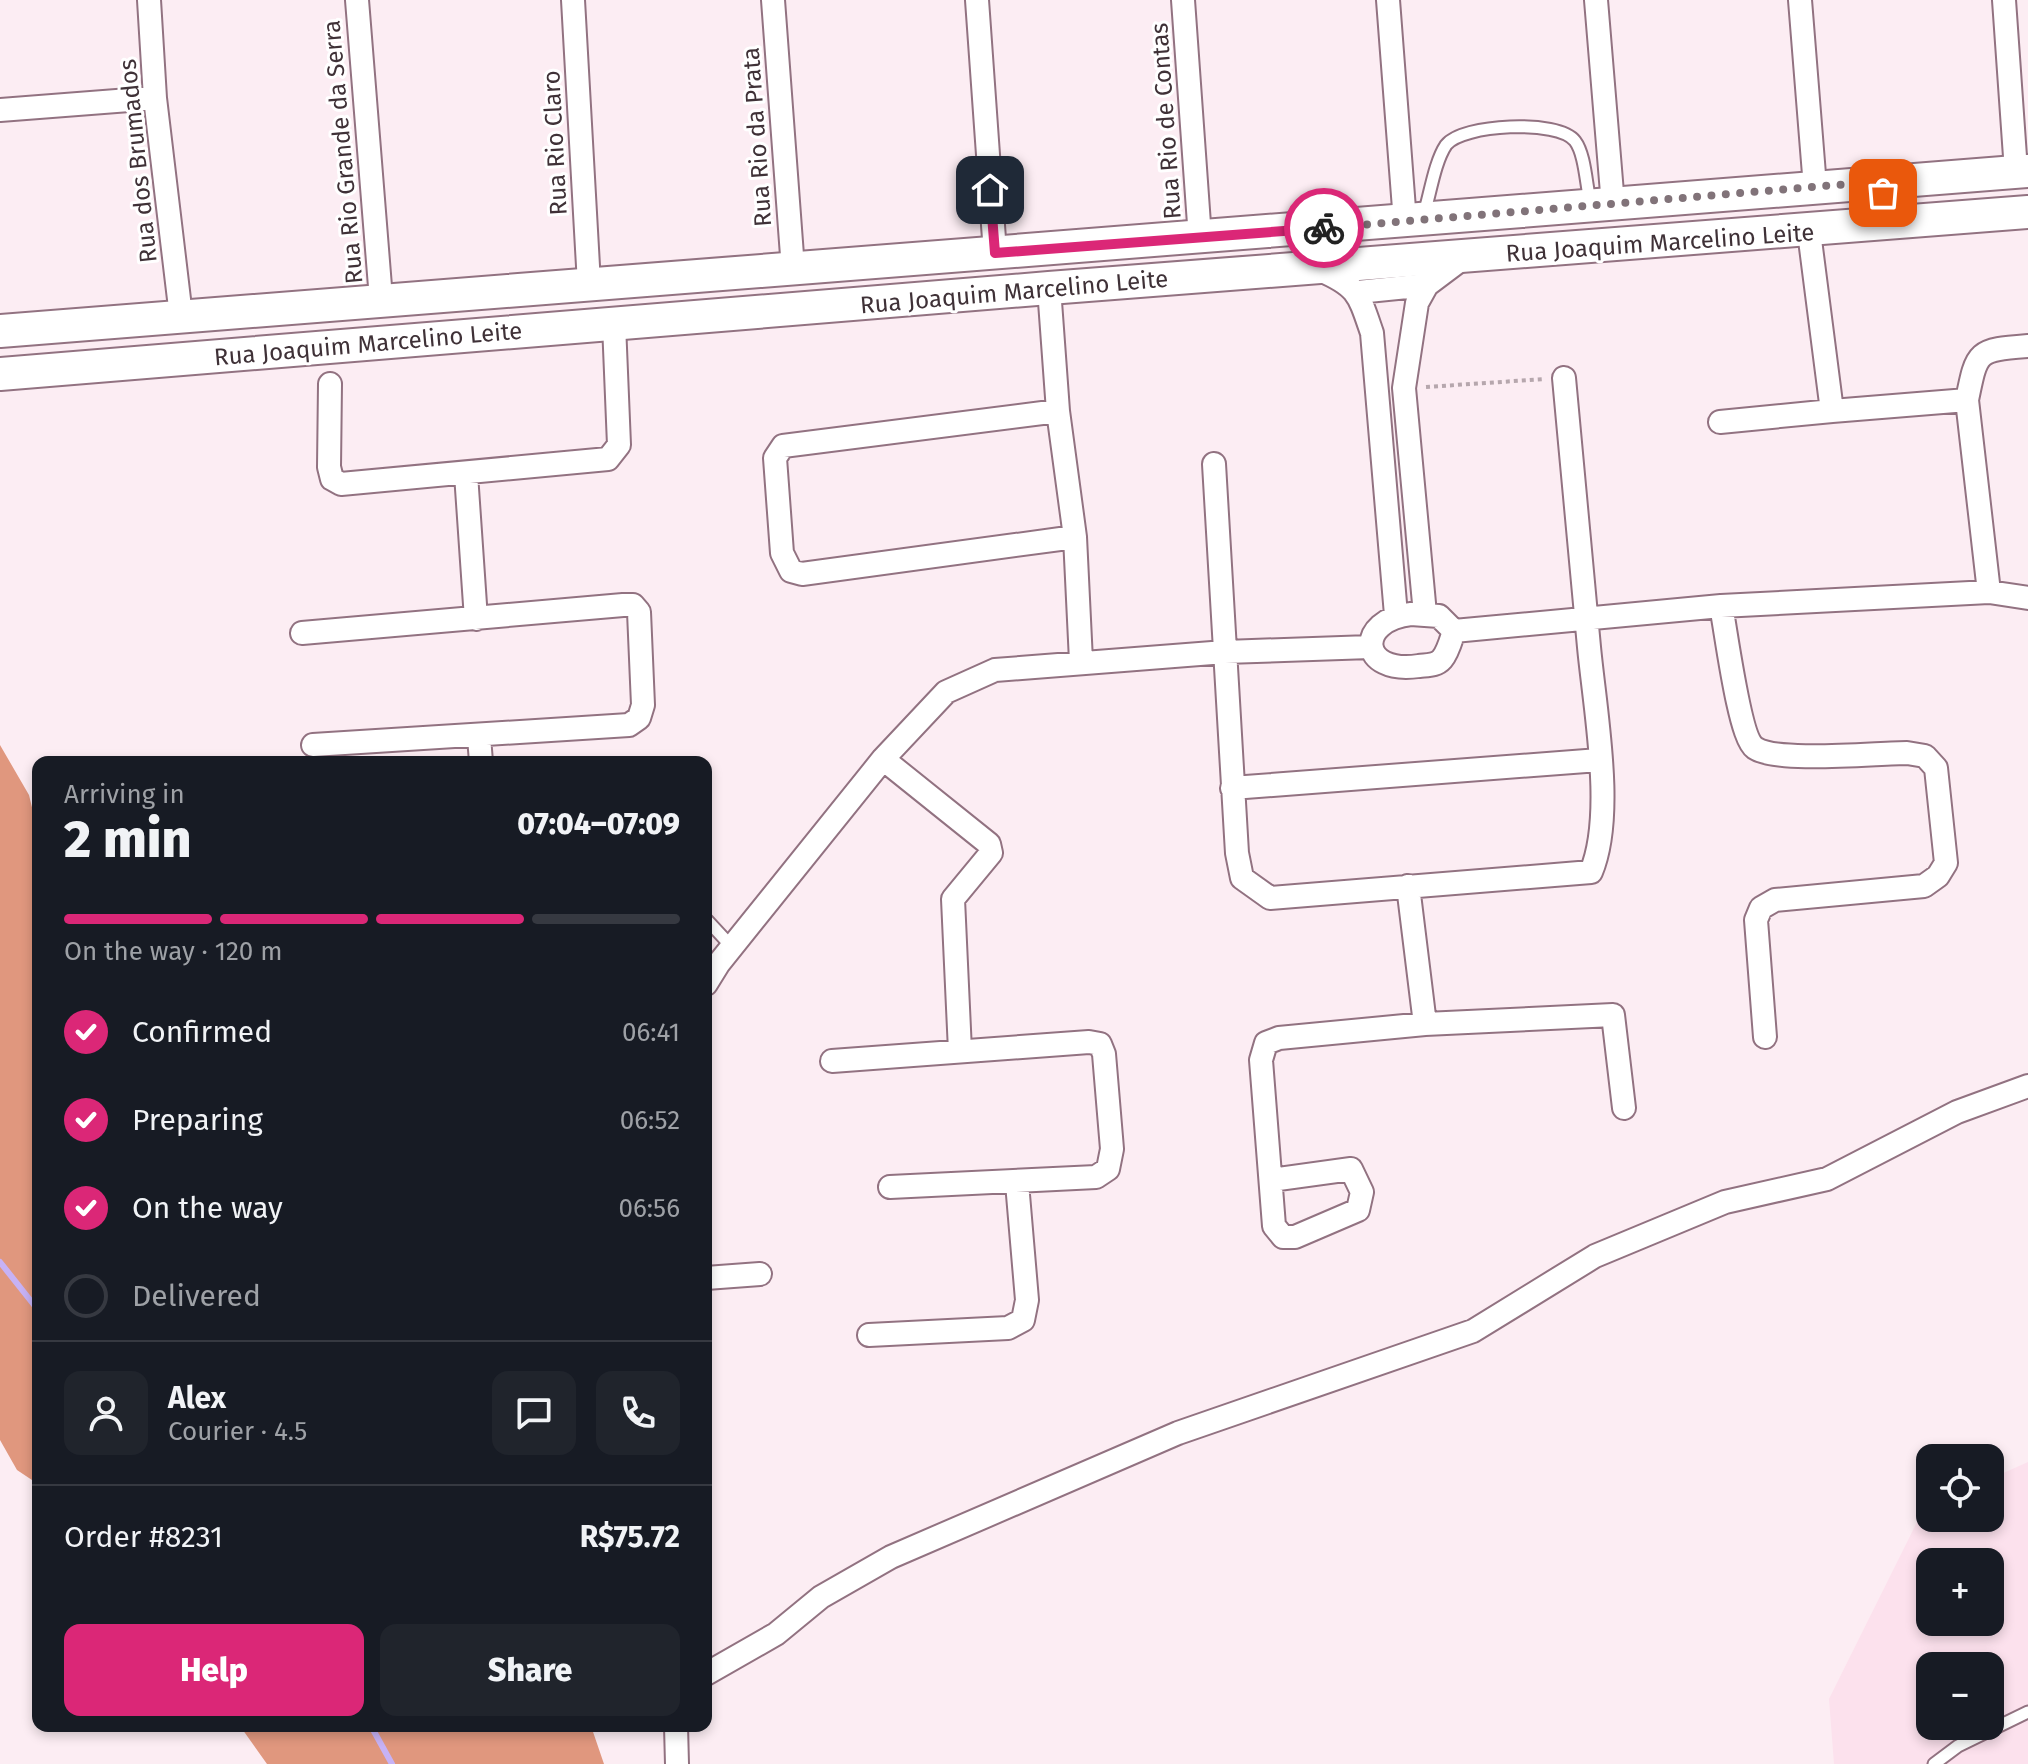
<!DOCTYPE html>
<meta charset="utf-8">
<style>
:root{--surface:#171b24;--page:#20242c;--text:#f1f3f6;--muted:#9ea1a6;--line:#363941;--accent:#db2777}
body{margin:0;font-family:"Fira Sans",sans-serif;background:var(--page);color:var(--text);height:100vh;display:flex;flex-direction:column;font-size:30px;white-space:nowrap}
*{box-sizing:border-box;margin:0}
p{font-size:26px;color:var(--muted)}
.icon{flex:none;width:44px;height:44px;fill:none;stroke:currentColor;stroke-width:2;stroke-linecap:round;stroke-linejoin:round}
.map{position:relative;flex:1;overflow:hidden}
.side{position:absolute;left:32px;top:756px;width:680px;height:976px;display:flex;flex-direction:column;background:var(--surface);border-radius:16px;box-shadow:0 4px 12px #0003}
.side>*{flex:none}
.fabs{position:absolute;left:1916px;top:1444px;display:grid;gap:16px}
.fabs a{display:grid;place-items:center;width:88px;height:88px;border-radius:16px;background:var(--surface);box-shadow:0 4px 12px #0003;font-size:40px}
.pin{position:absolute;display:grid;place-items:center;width:68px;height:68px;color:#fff;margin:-34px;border-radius:16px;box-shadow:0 4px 12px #0006}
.courier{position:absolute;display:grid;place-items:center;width:80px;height:80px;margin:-40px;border:6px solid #db2777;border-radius:50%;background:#fff;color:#222;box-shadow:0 2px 10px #0007}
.headline em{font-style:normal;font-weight:800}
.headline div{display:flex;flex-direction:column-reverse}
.headline{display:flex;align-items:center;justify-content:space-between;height:136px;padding:0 32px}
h1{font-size:52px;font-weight:800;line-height:60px}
.bar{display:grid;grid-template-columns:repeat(4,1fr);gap:12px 8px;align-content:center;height:96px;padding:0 32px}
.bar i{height:10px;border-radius:6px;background:var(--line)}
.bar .on{background:var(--accent)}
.bar p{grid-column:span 4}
.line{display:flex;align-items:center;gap:20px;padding:0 32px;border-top:2px solid var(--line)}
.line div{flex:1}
.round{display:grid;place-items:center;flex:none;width:84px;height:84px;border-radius:16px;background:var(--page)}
ol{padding:0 32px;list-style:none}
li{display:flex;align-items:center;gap:24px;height:88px}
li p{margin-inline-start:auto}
li .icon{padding:8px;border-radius:50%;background:var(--accent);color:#fff;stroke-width:4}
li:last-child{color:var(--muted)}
li i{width:44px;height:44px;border:4px solid var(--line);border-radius:50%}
.button{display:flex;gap:16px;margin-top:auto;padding:16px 32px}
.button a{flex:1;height:92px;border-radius:16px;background:var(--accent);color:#fff;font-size:32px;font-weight:800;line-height:92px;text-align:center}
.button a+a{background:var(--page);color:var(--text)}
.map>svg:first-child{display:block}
</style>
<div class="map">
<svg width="2028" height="1764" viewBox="0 0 2028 1764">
<rect width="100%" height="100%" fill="#fcedf3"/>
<path fill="#fce1ed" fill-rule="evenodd" d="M 2028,1462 L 2028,1764 L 1834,1764 L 1829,1699 L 1924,1508 L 1930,1505 L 1930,1518 L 1990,1518 L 1990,1479 ZM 1930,1562 L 1990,1562 L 1990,1622 L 1930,1622 ZM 1930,1666 L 1990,1666 L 1990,1726 L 1930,1726 Z"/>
<path fill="#e0977e" d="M 0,745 L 29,795 L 38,832 L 38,1484 L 17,1470 L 0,1440 Z
M 240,1726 L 591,1726 L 604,1764 L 267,1764 Z"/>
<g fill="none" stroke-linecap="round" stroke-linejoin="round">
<path stroke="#c7b2f5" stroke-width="6" d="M 0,1262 L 38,1310
M 371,1726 L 392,1764"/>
<defs>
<path id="lane" d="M 1423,217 C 1430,196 1434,163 1446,145 C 1462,124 1558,119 1575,141 C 1585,154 1586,184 1590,201
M 706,919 L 732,947
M 1934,1764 L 1958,1746 L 2028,1712"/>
<path id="street" d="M 149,0 L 155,98 L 181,316
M 357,0 L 381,299
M 573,0 L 589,284
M 773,0 L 793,269
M 977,0 L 995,253
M 1183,0 L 1200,238
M 1388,0 L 1405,222
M 1596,0 L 1613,205
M 1800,0 L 1815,187
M 2004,0 L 2016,171
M 0,110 L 155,98
M 1809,232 L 1832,411 L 1967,400 L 1989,592
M 1320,270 C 1358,286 1359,295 1372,333 L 1396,615
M 1049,288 L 1058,411 L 1075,537 L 1081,661
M 1358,292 L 1427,285
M 330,384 L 329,467 L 332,479 L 341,484 L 608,459 L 619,445 L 614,324
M 1967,400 C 1977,350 1977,350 2028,346
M 1058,411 L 783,446 L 775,458 L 782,553 L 791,571 L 802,574 L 1075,537
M 1720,422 L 1832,411
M 1214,464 L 1237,853 L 1242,878 L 1270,898 L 1591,872 C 1615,815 1595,711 1589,647 C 1580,558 1572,468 1564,378
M 466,474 L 476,619
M 1721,606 C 1726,630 1739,737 1755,748 C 1777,763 1876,753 1907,753 L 1925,756 L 1936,768 L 1946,863 L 1938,876 L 1924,886 L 1775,900 L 1761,908 L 1756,920 L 1765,1037
M 1411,614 L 1439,616 L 1454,631 C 1451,640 1448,652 1442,659 C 1436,666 1427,665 1419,666 C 1358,675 1356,620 1411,614 Z
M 1425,614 L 1404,388 L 1417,303 L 1427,285 L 1463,258
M 1454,631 L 1721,606 L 1989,592 L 2028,598
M 302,633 L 623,605 L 633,605 L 639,612 L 643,705 L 639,718 L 629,725 L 313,745
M 479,737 L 481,762
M 883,759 L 989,844 L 991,853 L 953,899 L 960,1051
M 1232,788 L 1599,760
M 1408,886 L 1425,1024
M 706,984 L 719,963 L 883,759 L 946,692 L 995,670 L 1225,652 L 1370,647
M 832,1061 L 1089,1042 L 1100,1044 L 1104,1054 L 1112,1149 L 1108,1169 L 1096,1177 L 890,1187
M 1271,1180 L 1351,1169 L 1362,1192 L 1358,1210 L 1295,1237 L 1283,1237 L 1274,1226 L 1261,1060 L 1266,1043 L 1279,1038 L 1425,1024 L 1613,1015 L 1624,1108
M 706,1278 L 760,1274
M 869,1335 L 1008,1328 L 1023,1320 L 1027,1300 L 1017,1183
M 706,1674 L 776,1634 L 821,1597 L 891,1557 L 1178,1433 L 1473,1331 L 1595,1256 L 1725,1202 L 1827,1179 L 1957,1112 L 2028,1086
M 676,1726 L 677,1764"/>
<path id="secondary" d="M 0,331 L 2028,171
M 0,374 L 1049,288 L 2028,212"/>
</defs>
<use href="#lane" stroke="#927281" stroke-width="15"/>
<use href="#street" stroke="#927281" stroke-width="26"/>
<use href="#secondary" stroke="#927281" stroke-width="36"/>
<path stroke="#b6a7ad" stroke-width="4" stroke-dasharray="4 4" stroke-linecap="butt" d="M 1426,387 L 1545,379"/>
<use href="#lane" stroke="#fff" stroke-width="11"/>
<use href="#street" stroke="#fff" stroke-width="22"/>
<use href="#secondary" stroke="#fff" stroke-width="32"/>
</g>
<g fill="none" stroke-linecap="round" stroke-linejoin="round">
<path stroke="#817379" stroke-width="8" stroke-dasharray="0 14.4" d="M 1324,228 L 1872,182 L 1883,193"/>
<path stroke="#db2777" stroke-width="10" d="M 990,190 L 995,253 L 1324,228"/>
</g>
<g text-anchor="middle" stroke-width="6" stroke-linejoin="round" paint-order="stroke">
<g font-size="24" fill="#3f3137" stroke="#fff">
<text transform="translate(1166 121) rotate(-94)" y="8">Rua Rio de Contas</text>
<text transform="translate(757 137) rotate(-94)" y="8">Rua Rio da Prata</text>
<text transform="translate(555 143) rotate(-93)" y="8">Rua Rio Claro</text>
<text transform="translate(343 152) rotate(-95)" y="8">Rua Rio Grande da Serra</text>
<text transform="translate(138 161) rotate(-96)" y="8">Rua dos Brumados</text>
<text transform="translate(1660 243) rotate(-4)" y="8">Rua Joaquim Marcelino Leite</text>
<text transform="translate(1014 292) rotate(-5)" y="8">Rua Joaquim Marcelino Leite</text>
<text transform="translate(368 344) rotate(-5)" y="8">Rua Joaquim Marcelino Leite</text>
</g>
</g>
</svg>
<div class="fabs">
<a><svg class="icon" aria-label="locate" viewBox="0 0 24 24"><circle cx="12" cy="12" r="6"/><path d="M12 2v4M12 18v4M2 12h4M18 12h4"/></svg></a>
<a>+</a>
<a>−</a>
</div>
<div class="pin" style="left:1883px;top:193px;background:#ea580c"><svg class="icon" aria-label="bag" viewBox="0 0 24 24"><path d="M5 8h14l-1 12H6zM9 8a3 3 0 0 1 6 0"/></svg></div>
<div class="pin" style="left:990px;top:190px;background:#1f2937"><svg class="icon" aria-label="home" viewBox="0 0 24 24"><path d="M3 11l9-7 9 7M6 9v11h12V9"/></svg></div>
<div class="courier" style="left:1324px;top:228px"><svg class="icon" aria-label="bike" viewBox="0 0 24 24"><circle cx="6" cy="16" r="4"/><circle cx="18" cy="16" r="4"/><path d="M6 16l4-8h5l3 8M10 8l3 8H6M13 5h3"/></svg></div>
<section class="side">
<div class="headline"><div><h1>2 min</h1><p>Arriving in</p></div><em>07:04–07:09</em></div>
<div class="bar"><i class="on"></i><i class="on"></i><i class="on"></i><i></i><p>On the way · 120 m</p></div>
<ol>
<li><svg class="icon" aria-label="check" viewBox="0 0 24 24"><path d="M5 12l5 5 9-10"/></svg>Confirmed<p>06:41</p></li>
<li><svg class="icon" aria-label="check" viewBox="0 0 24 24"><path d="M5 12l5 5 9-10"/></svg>Preparing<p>06:52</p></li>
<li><svg class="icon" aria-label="check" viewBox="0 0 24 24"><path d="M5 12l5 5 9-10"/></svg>On the way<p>06:56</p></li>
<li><i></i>Delivered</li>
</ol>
<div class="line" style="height:144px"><a class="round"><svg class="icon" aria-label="person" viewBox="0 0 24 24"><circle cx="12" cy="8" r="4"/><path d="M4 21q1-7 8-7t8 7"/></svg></a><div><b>Alex</b><p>Courier · 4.5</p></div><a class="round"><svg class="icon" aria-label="chat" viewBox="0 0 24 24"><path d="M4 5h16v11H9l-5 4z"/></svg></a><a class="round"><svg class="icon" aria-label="phone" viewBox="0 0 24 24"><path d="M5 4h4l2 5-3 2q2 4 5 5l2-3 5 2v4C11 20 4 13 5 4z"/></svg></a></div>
<div class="line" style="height:104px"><div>Order #8231</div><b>R$75.72</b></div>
<div class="button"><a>Help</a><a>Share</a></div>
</section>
</div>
